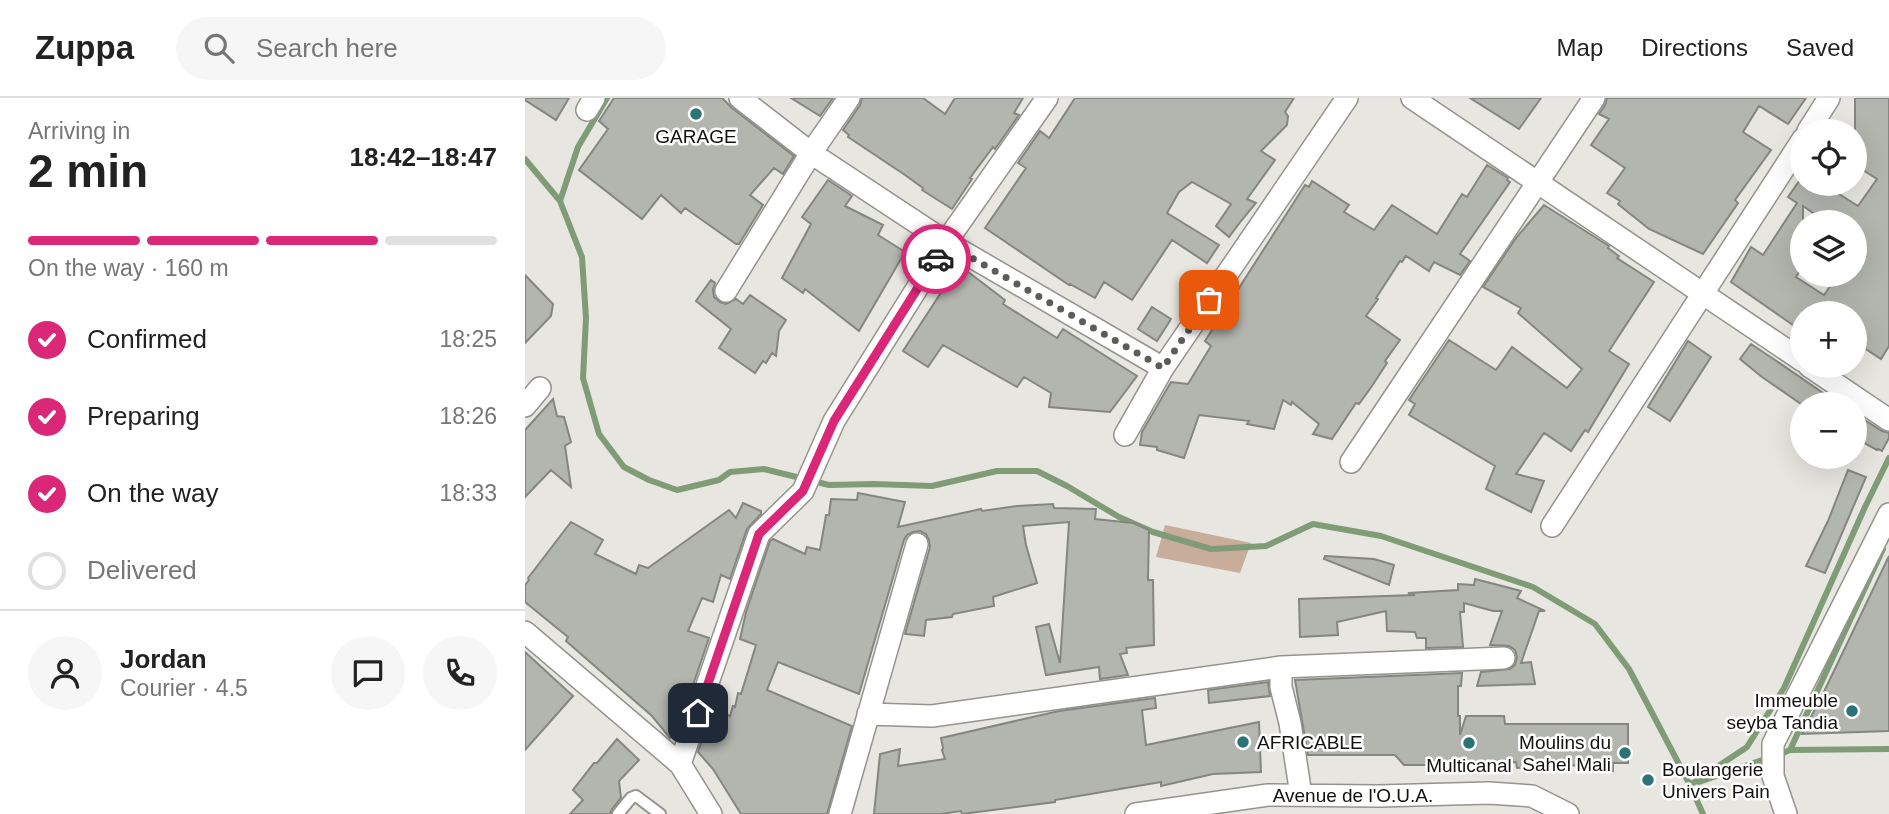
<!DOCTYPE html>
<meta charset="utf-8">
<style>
:root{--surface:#fff;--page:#f6f6f6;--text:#222;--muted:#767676;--line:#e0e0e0;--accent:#db2777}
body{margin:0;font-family:Arial,sans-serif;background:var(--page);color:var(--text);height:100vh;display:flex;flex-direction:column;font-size:26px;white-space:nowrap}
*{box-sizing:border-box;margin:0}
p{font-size:23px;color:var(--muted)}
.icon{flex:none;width:38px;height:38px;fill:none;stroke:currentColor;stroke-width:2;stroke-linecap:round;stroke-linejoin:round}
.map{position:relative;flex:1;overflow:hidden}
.drawer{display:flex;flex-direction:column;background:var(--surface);width:525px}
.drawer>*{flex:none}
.controls{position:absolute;left:1265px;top:21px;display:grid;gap:14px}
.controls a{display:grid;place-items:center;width:77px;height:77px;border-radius:50%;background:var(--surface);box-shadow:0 7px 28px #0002;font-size:35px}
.pin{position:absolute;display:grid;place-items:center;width:60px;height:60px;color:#fff;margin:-30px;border-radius:14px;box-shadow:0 4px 10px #0006}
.courier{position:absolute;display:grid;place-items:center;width:70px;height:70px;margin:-35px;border:5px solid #db2777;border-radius:50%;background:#fff;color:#222;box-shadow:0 2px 9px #0007}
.head em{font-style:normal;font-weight:700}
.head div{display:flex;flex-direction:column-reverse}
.head{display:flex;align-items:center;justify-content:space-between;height:119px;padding:0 28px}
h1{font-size:46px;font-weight:700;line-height:52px}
.bar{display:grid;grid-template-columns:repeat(4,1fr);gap:10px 7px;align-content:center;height:84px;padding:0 28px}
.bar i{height:9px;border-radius:5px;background:var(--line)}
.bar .on{background:var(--accent)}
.bar p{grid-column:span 4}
.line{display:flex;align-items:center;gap:18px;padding:0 28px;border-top:2px solid var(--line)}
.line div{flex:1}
.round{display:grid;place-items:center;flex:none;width:74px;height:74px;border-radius:37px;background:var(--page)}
ol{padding:0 28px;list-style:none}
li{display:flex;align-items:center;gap:21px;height:77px}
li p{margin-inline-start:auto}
li .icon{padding:7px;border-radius:50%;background:var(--accent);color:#fff;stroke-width:4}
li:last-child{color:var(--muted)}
li i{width:38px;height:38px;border:4px solid var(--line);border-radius:50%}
header{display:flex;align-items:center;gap:42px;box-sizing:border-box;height:98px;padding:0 35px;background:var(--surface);border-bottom:2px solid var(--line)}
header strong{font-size:33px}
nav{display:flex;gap:38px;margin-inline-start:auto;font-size:24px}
.search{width:490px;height:63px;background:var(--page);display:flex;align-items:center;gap:18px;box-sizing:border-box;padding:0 24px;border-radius:38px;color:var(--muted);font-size:26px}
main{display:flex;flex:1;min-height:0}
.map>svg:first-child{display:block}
</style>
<header>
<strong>Zuppa</strong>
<div class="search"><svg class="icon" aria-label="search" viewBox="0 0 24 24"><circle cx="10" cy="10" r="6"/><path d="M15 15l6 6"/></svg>Search here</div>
<nav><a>Map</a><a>Directions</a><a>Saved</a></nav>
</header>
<main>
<section class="drawer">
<div class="head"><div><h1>2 min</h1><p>Arriving in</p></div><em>18:42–18:47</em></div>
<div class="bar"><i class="on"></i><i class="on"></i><i class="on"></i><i></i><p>On the way · 160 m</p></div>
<ol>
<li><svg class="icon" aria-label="check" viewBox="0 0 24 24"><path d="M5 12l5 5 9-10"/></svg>Confirmed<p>18:25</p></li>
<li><svg class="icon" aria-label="check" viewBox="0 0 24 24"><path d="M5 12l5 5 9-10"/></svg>Preparing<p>18:26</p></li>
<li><svg class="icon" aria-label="check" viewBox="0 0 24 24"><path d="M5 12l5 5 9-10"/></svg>On the way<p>18:33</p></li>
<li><i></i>Delivered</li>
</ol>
<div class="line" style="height:126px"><a class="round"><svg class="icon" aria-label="person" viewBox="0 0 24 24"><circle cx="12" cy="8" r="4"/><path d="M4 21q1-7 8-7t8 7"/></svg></a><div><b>Jordan</b><p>Courier · 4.5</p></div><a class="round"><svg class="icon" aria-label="chat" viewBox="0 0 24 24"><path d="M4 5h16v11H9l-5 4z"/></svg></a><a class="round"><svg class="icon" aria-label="phone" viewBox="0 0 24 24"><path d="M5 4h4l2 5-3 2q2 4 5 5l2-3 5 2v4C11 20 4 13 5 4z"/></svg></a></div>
</section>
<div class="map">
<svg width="1364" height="716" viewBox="0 0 1364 716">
<rect width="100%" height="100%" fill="#e7e6e0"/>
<path fill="#c8ad9a" d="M 640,427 L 726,445 L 715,475 L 631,459 Z"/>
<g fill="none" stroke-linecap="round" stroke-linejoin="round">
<path stroke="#7f9c77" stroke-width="6" d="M 0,61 L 35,103 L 57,159 L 61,220 L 58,280 L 74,336 L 99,369 L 124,382 L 152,392 L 194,382 L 205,374 L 239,371 L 304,387 L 349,386 L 407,388 L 472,373 L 512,373 L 542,388 L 594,419 L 628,434 L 686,451 L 741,448 L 788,426 L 856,438 L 1008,489 L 1070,526 L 1104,571 L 1165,687 L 1178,716
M 35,103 L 53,49 L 82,0
M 1265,652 L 1364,651
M 1253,657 L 1265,652 L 1358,451
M 1174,684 L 1243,660
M 1165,687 L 1222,649 L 1259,590 L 1340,409 L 1364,360"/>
</g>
<path fill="#b3b5af" stroke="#848680" stroke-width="2" fill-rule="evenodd" d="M 0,0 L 44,0 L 31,22 L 0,2 Z
M 89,0 L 197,0 L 207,10 L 269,58 L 258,76 L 249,70 L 225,97 L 238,107 L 214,146 L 211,146 L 160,110 L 156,115 L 136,97 L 117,121 L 54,72 L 83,31 L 74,23 Z
M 266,0 L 308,0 L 295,18 Z
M 337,0 L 398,0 L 420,16 L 430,0 L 498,0 L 489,15 L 494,17 L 470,51 L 468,49 L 445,80 L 447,81 L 427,111 L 397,92 L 398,90 L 380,77 L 323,39 L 324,37 L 318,32 L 335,7 Z
M 550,0 L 769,0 L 760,14 L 763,18 L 762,27 L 736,53 L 750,62 L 722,101 L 731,105 L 716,123 L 704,139 L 691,128 L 706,106 L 667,84 L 654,94 L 642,115 L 694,147 L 682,165 L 647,142 L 607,202 L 579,184 L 570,200 L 545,186 L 544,187 L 460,130 L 501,70 L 493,65 L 515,33 L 524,40 Z
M 945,0 L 1016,0 L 994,31 Z
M 1082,0 L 1281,0 L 1263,26 L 1234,8 L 1218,34 L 1246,52 L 1210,102 L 1213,105 L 1178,156 L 1124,131 L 1093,106 L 1095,103 L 1082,95 L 1100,70 L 1066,47 L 1084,21 L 1074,16 L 1080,7 Z
M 1330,0 L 1364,0 L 1364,248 L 1356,261 L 1330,244 L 1330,215 L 1278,215 L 1278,234 L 1206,184 L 1226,149 L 1238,157 L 1272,105 L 1263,99 L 1277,79 L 1278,86 L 1298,86 L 1333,108 L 1352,81 L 1330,67 ZM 1278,108 L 1301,124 L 1330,124 L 1330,177 L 1313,177 L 1299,197 L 1271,179 L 1278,168 Z
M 962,67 L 983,80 L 982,82 L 985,84 L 935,156 L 945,163 L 935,177 L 909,164 L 904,173 L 881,158 L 877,164 L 875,163 L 851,200 L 853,201 L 841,218 L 875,242 L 860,263 L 862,265 L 847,288 L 834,306 L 831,305 L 807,341 L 788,336 L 794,326 L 767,304 L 766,307 L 758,302 L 749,331 L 722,326 L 724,323 L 674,317 L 659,360 L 632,352 L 632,349 L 615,347 L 617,334 L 646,284 L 663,286 L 686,248 L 680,243 L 780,87 L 784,89 L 787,83 L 824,107 L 819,114 L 849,132 L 867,107 L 912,136 L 937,96 L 942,99 Z
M 303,82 L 327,98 L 320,108 L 358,127 L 353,137 L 380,154 L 334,233 L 280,191 L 278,195 L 257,180 L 286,126 L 277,119 Z
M 1019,107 L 1084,148 L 1083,150 L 1094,158 L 1092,160 L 1129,184 L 1084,253 L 1104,266 L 1063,334 L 1060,332 L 1046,353 L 1019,335 L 991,376 L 1019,383 L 1006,414 L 961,391 L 970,368 L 884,317 L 890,306 L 884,302 L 924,242 L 971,272 L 987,249 L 1042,290 L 1057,271 L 993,215 L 996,210 L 958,189 L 991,140 Z
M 434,167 L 480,202 L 478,206 L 532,240 L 538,231 L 612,278 L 585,314 L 524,309 L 526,295 L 499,279 L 492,289 L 418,247 L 403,269 L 378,253 Z
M 0,177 L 28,206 L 26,218 L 0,245 Z
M 186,182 L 190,185 L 188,192 L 189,199 L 195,204 L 201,206 L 211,201 L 218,206 L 225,197 L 261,222 L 254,233 L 251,258 L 247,255 L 241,265 L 238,263 L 230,275 L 194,250 L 206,231 L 171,203 Z
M 627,209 L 646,221 L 632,243 L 613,231 Z
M 1163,243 L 1186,259 L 1145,323 L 1123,309 Z
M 1226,246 L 1250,262 L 1314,306 L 1276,306 L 1237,279 L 1215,261 Z
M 28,301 L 32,318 L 39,319 L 46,344 L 40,348 L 46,389 L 26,372 L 0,399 L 0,332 Z
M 1330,316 L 1357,333 L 1364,335 L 1364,340 L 1357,353 L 1353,351 L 1352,352 L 1330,340 Z
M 1323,372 L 1341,379 L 1300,475 L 1281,468 L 1303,423 Z
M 333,395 L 380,404 L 373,429 L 456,411 L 457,413 L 492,408 L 528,406 L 529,410 L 571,411 L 570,421 L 608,425 L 624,432 L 623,482 L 628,482 L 629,547 L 601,550 L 602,555 L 595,556 L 603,577 L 575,581 L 574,569 L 521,577 L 511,529 L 524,526 L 535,565 L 544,424 L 498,428 L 501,447 L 512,485 L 468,499 L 469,508 L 428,516 L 427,519 L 401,522 L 399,538 L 380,536 L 405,449 L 404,442 L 401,436 L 395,433 L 388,434 L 382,437 L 379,442 L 334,596 L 253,564 L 242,592 L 327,628 L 302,716 L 216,716 L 188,671 L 173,654 L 188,610 L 205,618 L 208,608 L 210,609 L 213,595 L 216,596 L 231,547 L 215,541 L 221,514 L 245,443 L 248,441 L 280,456 L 282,449 L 295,452 L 301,417 L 304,417 L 306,401 L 332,402 Z
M 218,405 L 236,413 L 236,416 L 222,431 L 205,481 L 196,477 L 188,504 L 177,500 L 163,533 L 184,540 L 152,634 L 145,640 L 127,618 L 41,543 L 43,539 L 0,504 L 0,487 L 4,482 L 3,480 L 46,424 L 78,442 L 70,456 L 111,476 L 114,467 L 123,470 L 204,412 L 211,420 Z
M 800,458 L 849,461 L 869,467 L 864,487 L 799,461 Z
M 1364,458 L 1364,633 L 1277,636 L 1296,600 Z
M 950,481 L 996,493 L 992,500 L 1020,513 L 1014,513 L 996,565 L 1006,564 L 1010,586 L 952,588 L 956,574 L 985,571 L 990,567 L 992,559 L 990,552 L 984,548 L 965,547 L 977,513 L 968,513 L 939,505 L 939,514 L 935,514 L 938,549 L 901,550 L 901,540 L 892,540 L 890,534 L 862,533 L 861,513 L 812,524 L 813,537 L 775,539 L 774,501 L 890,497 L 883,495 L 933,492 L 933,486 L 949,487 Z
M 0,554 L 48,598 L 0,652 Z
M 937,575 L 936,588 L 933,588 L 933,618 L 935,618 L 935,637 L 941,618 L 979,618 L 980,626 L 1103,626 L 1103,665 L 1088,665 L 1088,673 L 1058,674 L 1058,667 L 992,670 L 991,664 L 957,667 L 879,667 L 870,657 L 783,657 L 770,582 Z
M 743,584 L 745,598 L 684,605 L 683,592 Z
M 630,600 L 631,610 L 617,612 L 621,647 L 734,624 L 736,674 L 688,676 L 636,688 L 636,684 L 530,702 L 530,704 L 437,716 L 436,713 L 416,716 L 349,716 L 355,656 L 375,651 L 373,668 L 420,661 L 417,652 L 418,650 L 416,640 L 534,613 Z
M 92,641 L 114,662 L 94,683 L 96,700 L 87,711 L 85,716 L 45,716 L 58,702 L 48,692 L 69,665 L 72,665 Z"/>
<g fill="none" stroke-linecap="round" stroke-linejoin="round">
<defs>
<path id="lane" d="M 93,716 L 106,700 L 111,698 L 135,716"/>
<path id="street" d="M 215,0 L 286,55 L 421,144 L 638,270
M 887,0 L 1278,263
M 62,12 L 69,0
M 1283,33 L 1304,0
M 201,193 L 286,55 L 324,0
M 1284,268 L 1364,322
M 0,308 L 15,290
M 600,337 L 638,270 L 822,0
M 826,364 L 1069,0
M 1027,428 L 1278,41
M 0,534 L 155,666
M 756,569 L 979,560
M 343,616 L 407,618 L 756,569 L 756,589 L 765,625 L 776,697
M 186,716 L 155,666 L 234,436 L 278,393 L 309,323 L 421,144 L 522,0
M 315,716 L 392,446
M 611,716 L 743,697 L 854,698 L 964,695 L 1007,698 L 1043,716
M 1261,716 L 1248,678 L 1248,646 L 1364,416"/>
</defs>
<use href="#lane" stroke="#94938e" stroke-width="14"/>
<use href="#street" stroke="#94938e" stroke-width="24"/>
<use href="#lane" stroke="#fff" stroke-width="10"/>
<use href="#street" stroke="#fff" stroke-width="21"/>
</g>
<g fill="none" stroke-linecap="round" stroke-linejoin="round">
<path stroke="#5d5c58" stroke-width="7" stroke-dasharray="0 12.6" d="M 411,161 L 421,145 L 638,270 L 684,202"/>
<path stroke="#db2777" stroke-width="9" d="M 173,615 L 234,436 L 278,393 L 309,323 L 411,161"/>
</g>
<g fill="#2a7477" stroke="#fff" stroke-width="2.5">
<circle cx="171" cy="16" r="7"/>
<circle cx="1327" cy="613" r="7"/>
<circle cx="718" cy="644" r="7"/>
<circle cx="944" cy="645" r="7"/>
<circle cx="1100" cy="655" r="7"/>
<circle cx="1123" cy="682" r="7"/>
</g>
<g text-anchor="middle" stroke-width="5" stroke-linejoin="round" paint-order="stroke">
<g font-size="19" fill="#12110f" stroke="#fff">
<text x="171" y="45">GARAGE</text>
<text x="1313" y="609" text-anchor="end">Immeuble<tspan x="1313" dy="22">seyba Tandia</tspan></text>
<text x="732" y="651" text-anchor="start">AFRICABLE</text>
<text x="1086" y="651" text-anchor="end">Moulins du<tspan x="1086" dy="22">Sahel Mali</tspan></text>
<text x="944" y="674">Multicanal</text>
<text x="1137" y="678" text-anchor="start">Boulangerie<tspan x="1137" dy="22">Univers Pain</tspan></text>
</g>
<g font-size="19" fill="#12110f" stroke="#fff">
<text x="828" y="704">Avenue de l'O.U.A.</text>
</g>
</g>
</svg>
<div class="controls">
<a><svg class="icon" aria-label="locate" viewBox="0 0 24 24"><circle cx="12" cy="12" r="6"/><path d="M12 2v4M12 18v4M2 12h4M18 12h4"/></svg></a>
<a><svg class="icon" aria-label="layers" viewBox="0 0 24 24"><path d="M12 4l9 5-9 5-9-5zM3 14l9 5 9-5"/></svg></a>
<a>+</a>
<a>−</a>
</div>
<div class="pin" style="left:684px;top:202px;background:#ea580c"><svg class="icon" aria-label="bag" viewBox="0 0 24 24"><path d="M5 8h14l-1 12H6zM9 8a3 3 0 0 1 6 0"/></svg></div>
<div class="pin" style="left:173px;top:615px;background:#1f2937"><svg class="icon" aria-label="home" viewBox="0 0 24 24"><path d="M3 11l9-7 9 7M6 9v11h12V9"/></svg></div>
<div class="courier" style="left:411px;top:161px"><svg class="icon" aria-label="car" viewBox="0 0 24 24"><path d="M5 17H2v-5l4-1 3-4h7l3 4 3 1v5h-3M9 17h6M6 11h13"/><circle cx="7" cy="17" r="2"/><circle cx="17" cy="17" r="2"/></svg></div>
</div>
</main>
